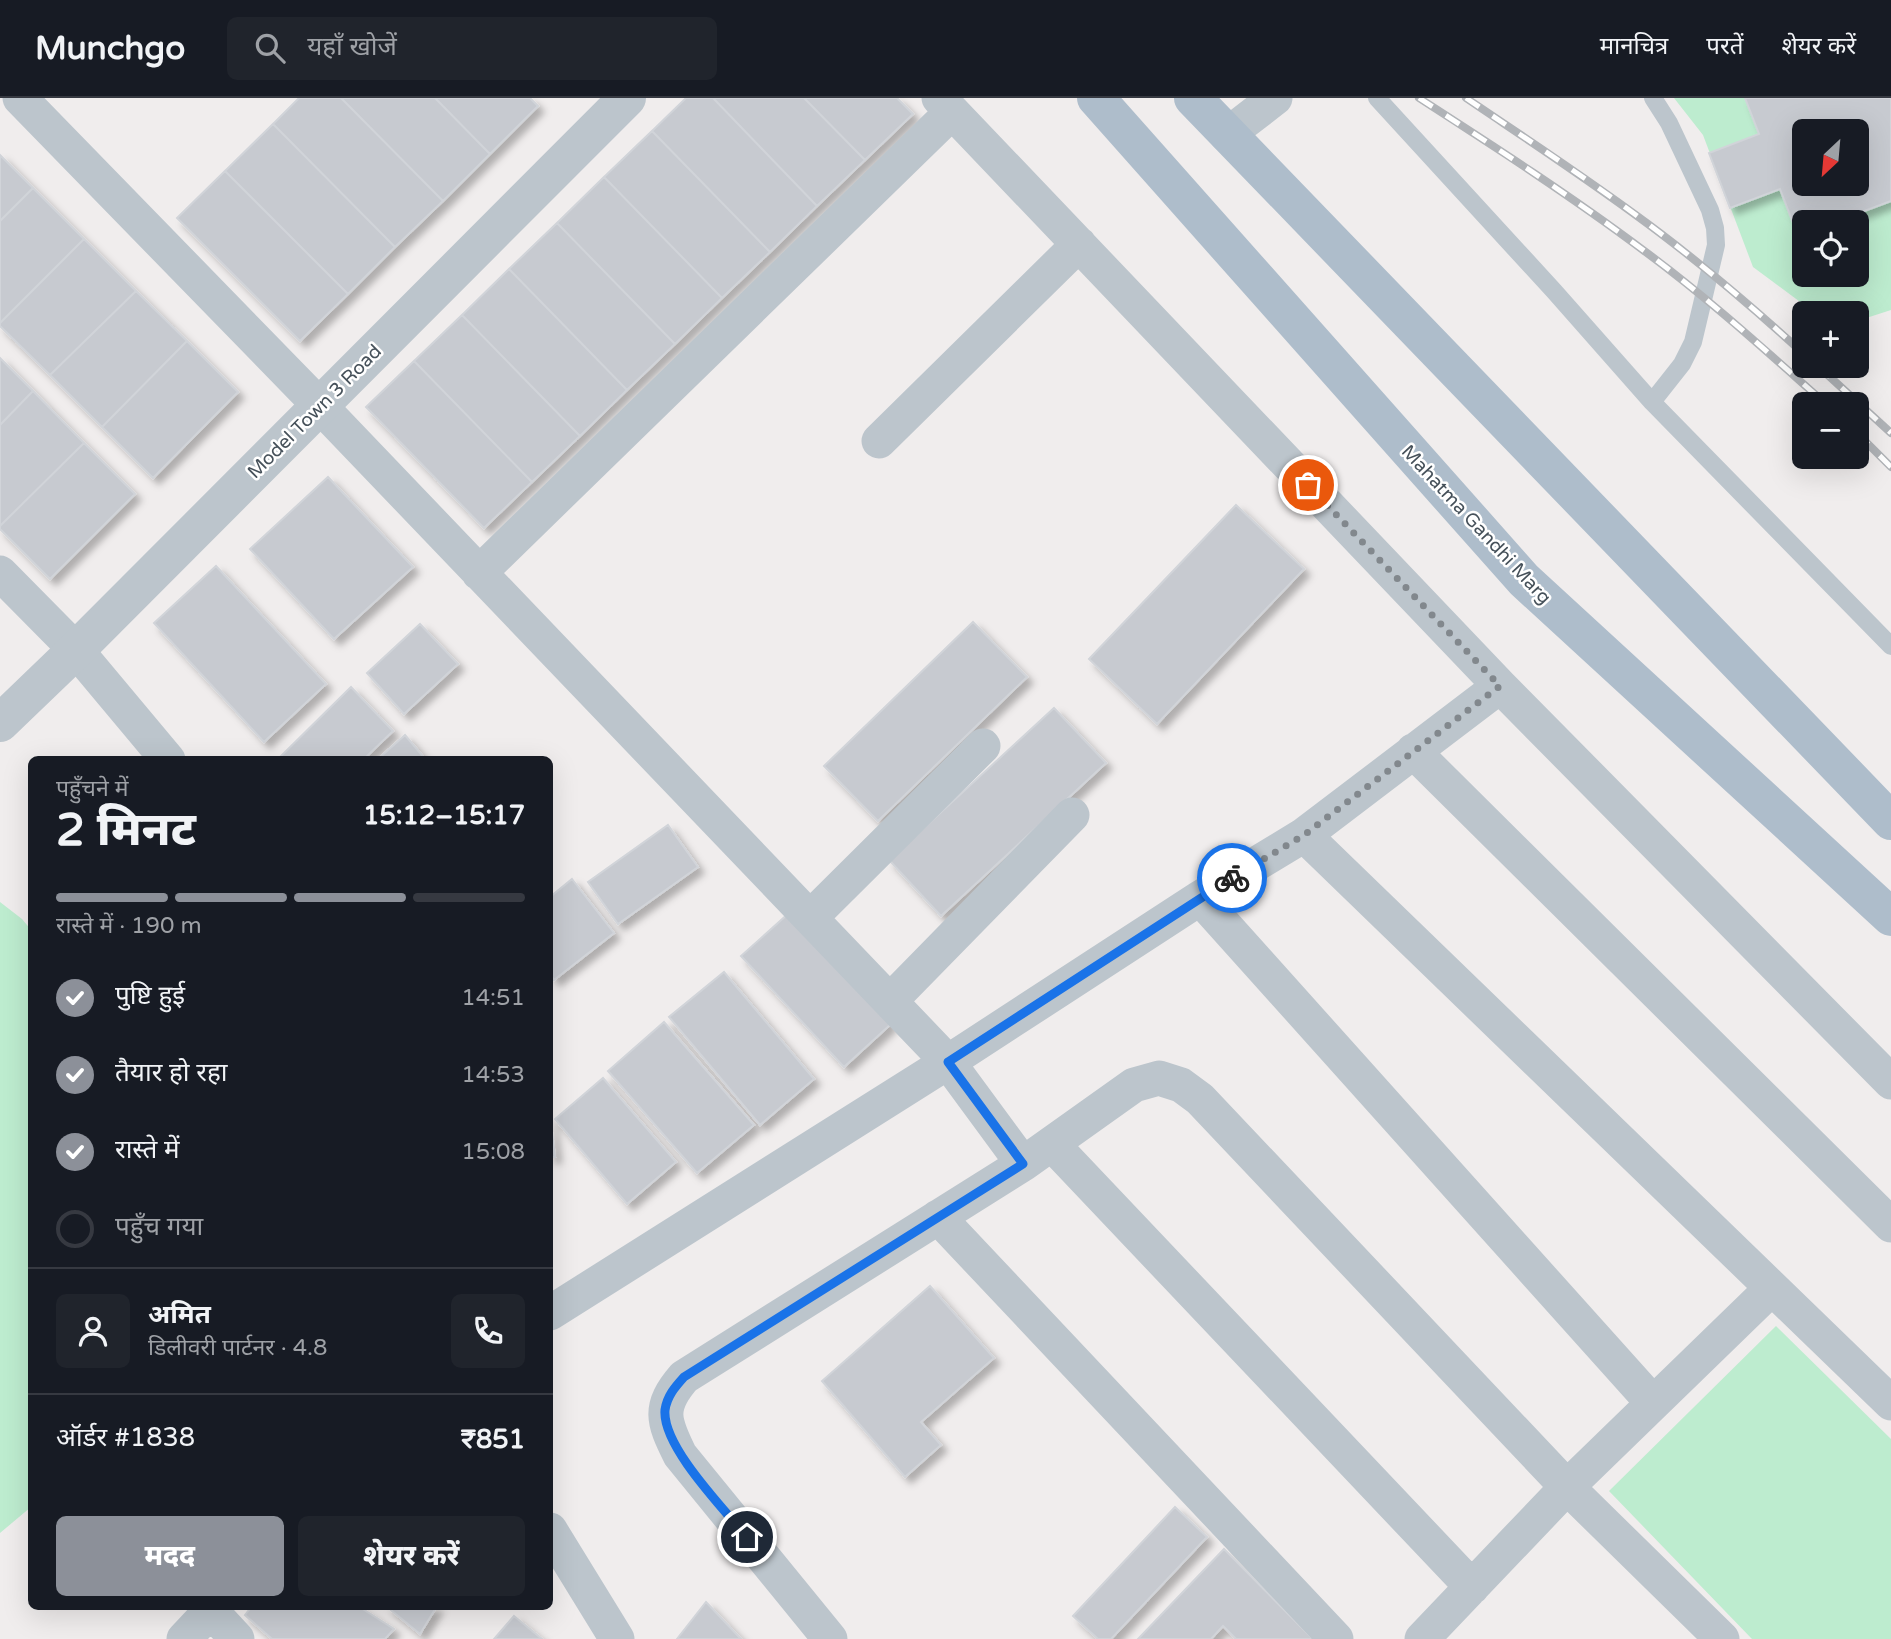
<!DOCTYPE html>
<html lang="hi">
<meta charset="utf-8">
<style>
:root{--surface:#171b24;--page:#20242c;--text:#f1f3f6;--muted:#9ea1a6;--line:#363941;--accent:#8c9099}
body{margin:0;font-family:"Varela Round","Noto Sans Devanagari",sans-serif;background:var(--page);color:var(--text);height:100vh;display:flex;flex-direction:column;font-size:26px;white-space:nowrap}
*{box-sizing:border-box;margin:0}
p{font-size:23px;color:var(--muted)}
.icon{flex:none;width:38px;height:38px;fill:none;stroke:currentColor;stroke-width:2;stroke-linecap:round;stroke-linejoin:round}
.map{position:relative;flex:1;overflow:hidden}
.side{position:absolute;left:28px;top:658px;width:525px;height:854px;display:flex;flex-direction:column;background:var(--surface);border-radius:10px;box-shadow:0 7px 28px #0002}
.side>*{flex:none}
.needle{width:46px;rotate:206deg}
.buttons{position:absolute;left:1792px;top:21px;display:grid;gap:14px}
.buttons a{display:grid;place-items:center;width:77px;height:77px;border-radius:10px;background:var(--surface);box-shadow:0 7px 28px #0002;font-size:35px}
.pin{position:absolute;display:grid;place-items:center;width:60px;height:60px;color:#fff;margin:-30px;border:4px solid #fff;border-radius:50%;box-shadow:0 2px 7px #0007}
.courier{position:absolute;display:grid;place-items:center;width:70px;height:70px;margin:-35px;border:5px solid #1a73e8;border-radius:50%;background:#fff;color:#222;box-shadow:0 2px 9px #0007}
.overview em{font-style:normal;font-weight:800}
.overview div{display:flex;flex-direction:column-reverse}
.overview{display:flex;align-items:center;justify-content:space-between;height:119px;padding:0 28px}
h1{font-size:46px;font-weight:800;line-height:52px}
.bar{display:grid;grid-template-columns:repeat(4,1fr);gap:10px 7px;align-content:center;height:84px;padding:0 28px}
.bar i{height:9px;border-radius:5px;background:var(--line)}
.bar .selected{background:var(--accent)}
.bar p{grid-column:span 4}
.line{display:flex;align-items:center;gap:18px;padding:0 28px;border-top:2px solid var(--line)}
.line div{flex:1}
.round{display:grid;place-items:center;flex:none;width:74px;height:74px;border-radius:10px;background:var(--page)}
ol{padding:0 28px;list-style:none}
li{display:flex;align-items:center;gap:21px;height:77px}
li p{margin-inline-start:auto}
li .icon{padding:7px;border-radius:50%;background:var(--accent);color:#fff;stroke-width:4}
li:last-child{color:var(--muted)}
li i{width:38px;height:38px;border:4px solid var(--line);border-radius:50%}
.primary-button{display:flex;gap:14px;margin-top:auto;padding:14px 28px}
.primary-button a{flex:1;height:80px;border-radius:10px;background:var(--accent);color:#fff;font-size:28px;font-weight:800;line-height:80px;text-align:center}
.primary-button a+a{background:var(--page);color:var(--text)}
header{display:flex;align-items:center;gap:42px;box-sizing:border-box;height:98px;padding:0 35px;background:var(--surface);border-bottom:2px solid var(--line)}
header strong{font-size:33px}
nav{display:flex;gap:38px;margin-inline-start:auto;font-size:24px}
.search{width:490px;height:63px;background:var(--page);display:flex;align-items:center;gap:18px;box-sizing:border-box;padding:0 24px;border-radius:10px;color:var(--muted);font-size:26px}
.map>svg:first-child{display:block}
</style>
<header>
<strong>Munchgo</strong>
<div class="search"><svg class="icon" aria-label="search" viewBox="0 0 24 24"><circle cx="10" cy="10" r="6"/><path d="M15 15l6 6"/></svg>यहाँ खोजें</div>
<nav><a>मानचित्र</a><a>परतें</a><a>शेयर करें</a></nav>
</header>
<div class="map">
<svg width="1891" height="1541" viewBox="0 0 1891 1541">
<defs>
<filter id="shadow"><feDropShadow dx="6" dy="6" stdDeviation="3.5" flood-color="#0004"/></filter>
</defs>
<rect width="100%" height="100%" fill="#f0eded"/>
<path fill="#bdeccf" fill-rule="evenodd" d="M 1674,0 L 1891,0 L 1891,212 L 1857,223 L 1857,215 L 1815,215 L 1753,169 L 1703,37 ZM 1804,33 L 1857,33 L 1857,86 L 1804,86 ZM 1804,124 L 1857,124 L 1857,177 L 1804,177 Z
M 0,804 L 22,821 L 32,833 L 31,1409 L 0,1435 Z
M 1776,1228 L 1891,1341 L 1891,1541 L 1752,1541 L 1609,1393 Z"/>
<path fill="#c7cad0" stroke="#d1d4d9" stroke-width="2" fill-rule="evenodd" filter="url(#shadow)" d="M 299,0 L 341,0 L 443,103 L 395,149 L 273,26 Z
M 341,0 L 435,0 L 490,56 L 443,103 Z
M 435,0 L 530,0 L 538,8 L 490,56 Z
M 686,0 L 713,0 L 817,108 L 770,154 L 652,33 Z
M 713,0 L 804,0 L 865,62 L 817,108 Z
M 804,0 L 897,0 L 913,16 L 865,62 Z
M 1745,0 L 1891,0 L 1891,103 L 1835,124 L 1804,124 L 1804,136 L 1798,138 L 1780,91 L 1730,110 L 1709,55 L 1759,36 ZM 1804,33 L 1857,33 L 1857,86 L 1804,86 Z
M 273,26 L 395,149 L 348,196 L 225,73 Z
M 652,33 L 770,154 L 722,200 L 604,79 Z
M 0,57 L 33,90 L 0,123 Z
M 225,73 L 348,196 L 300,243 L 177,120 Z
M 604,79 L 722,200 L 675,246 L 557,125 Z
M 33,90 L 84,141 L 0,225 L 0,123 Z
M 557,125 L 675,246 L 627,292 L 509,171 Z
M 84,141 L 136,193 L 50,277 L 0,228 L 0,225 Z
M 509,171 L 627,292 L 580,338 L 462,217 Z
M 136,193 L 187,243 L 102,329 L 50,277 Z
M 462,217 L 580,338 L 532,384 L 414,263 Z
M 187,243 L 238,294 L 153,380 L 102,329 Z
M 0,260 L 33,293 L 0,327 Z
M 414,263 L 532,384 L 484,430 L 366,309 Z
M 33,293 L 84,345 L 0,428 L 0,327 Z
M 84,345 L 135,396 L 50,481 L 0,431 L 0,428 Z
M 328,379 L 413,469 L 334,541 L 250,451 Z
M 1236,407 L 1304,471 L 1157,626 L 1089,561 Z
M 216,468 L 326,586 L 264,644 L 154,525 Z
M 973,524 L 1027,579 L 878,723 L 824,668 Z
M 420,526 L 458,566 L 404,616 L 367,575 Z
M 351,589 L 393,633 L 363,662 L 277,662 Z
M 1054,610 L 1106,665 L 941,818 L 889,762 Z
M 405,637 L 426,662 L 377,662 Z
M 668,727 L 698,769 L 618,826 L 588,784 Z
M 572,781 L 614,835 L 554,882 L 550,876 L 550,799 Z
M 789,815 L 891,926 L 844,969 L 741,858 Z
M 724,874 L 814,981 L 760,1027 L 669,919 Z
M 664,924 L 754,1027 L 697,1075 L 608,973 Z
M 603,980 L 676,1064 L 627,1106 L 555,1021 Z
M 550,1017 L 555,1059 L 550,1059 Z
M 930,1188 L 994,1260 L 921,1324 L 941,1347 L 905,1379 L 822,1283 Z
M 1175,1409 L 1207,1439 L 1111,1541 L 1098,1541 L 1073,1518 Z
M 1224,1451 L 1313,1541 L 1236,1541 L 1223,1528 L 1211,1541 L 1138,1541 Z
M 706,1504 L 741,1541 L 677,1541 Z
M 252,1508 L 358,1508 L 394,1531 L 385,1541 L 272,1541 L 245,1517 Z
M 386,1508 L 437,1508 L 420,1536 Z
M 514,1518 L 542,1541 L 494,1541 Z"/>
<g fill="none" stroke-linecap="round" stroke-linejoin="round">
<path stroke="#bcc5cc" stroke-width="18" d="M 1377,0 L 1554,193 L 1652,304 L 1891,548
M 1652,304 L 1682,266 L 1693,244 L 1716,147 L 1715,130 L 1710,112 L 1669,25 L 1653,0"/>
<path stroke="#bcc5cc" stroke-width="35" d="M 20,0 L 320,308 L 948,964 L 1023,1066
M 939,0 L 1500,588 L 1891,984
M 1227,37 L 1275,0
M 879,343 L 1079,146
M 0,475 L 76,552 L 168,662
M 479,475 L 952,14
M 1413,653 L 1891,1127
M 1304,737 L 1891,1305
M 1200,800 L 1653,1305
M 810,820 L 983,648
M 890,903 L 1072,717
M 1052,1046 L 1472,1489
M 938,1119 L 1336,1541
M 550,1215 L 948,964 L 1200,800 L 1304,737 L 1500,588
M 550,1432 L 617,1541
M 211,1513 L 237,1541
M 184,1541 L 215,1508
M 830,1541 L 680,1357 C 663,1323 658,1309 684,1279 L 1023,1066 L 1134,987 L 1159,980 L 1181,987 L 1200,1001 L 1567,1389 L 1722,1541
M 1422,1541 L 1567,1389 L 1772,1190"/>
<path stroke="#bcc5cc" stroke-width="38" d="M 0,625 L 76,552 L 627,0"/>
<path stroke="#aebdcb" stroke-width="38" d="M 1096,0 L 1524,482 L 1891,819
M 1193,0 L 1891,723"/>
<defs>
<path id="rail" d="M 1419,0 C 1495,49 1571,98 1643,152 C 1707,199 1766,253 1826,306
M 1466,0 C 1531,44 1597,87 1660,135 C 1710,173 1758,214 1804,256
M 1818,268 L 1891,335
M 1857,335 L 1891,369"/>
</defs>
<use href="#rail" stroke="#b0b3b7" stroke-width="8"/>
<use href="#rail" stroke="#fff" stroke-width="5" stroke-dasharray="16" stroke-linecap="butt"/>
</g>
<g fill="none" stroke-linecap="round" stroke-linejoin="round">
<path stroke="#82888d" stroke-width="7" stroke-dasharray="0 12.6" d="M 1232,780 L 1304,737 L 1500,588 L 1308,387"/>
<path stroke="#1a73e8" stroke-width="9" d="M 747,1439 C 723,1410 662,1348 665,1312 C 667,1298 675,1289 684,1279 L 1023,1066 L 948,964 L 1232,780"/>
</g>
<g text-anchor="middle" stroke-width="5" stroke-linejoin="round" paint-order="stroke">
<g font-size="19" fill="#46515a" stroke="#fff">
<text transform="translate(314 313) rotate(-45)" y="7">Model Town 3 Road</text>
<text transform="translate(1477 426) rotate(47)" y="7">Mahatma Gandhi Marg</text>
</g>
</g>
</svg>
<div class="buttons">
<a><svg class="needle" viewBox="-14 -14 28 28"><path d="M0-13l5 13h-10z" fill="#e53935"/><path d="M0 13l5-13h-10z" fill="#9ea1a6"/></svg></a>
<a><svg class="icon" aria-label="locate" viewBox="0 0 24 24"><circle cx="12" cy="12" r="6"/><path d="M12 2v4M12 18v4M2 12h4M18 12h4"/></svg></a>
<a>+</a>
<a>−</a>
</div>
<div class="pin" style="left:1308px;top:387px;background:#ea580c"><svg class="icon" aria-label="bag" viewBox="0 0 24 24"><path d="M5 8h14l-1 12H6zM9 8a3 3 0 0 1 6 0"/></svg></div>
<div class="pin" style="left:747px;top:1439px;background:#1f2937"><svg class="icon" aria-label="home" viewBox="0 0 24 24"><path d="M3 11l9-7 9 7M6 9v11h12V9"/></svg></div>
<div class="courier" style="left:1232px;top:780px"><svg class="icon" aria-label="bike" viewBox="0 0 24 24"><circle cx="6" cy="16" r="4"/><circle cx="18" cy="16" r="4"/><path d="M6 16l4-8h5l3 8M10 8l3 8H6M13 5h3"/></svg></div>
<section class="side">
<div class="overview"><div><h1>2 मिनट</h1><p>पहुँचने में</p></div><em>15:12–15:17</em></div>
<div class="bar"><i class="selected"></i><i class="selected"></i><i class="selected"></i><i></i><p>रास्ते में · 190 m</p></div>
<ol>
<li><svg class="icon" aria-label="check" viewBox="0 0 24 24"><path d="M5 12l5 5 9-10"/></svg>पुष्टि हुई<p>14:51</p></li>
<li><svg class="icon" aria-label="check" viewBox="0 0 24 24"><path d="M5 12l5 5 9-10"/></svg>तैयार हो रहा<p>14:53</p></li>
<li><svg class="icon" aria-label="check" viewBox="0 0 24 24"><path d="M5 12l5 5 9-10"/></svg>रास्ते में<p>15:08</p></li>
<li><i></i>पहुँच गया</li>
</ol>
<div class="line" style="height:126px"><a class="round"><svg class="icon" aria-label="person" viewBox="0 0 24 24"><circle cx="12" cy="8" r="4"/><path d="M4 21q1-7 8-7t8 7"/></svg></a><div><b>अमित</b><p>डिलीवरी पार्टनर · 4.8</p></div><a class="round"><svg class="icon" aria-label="phone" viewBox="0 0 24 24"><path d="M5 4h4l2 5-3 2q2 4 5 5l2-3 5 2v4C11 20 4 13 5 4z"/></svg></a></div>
<div class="line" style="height:91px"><div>ऑर्डर #1838</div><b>₹851</b></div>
<div class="primary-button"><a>मदद</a><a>शेयर करें</a></div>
</section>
</div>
